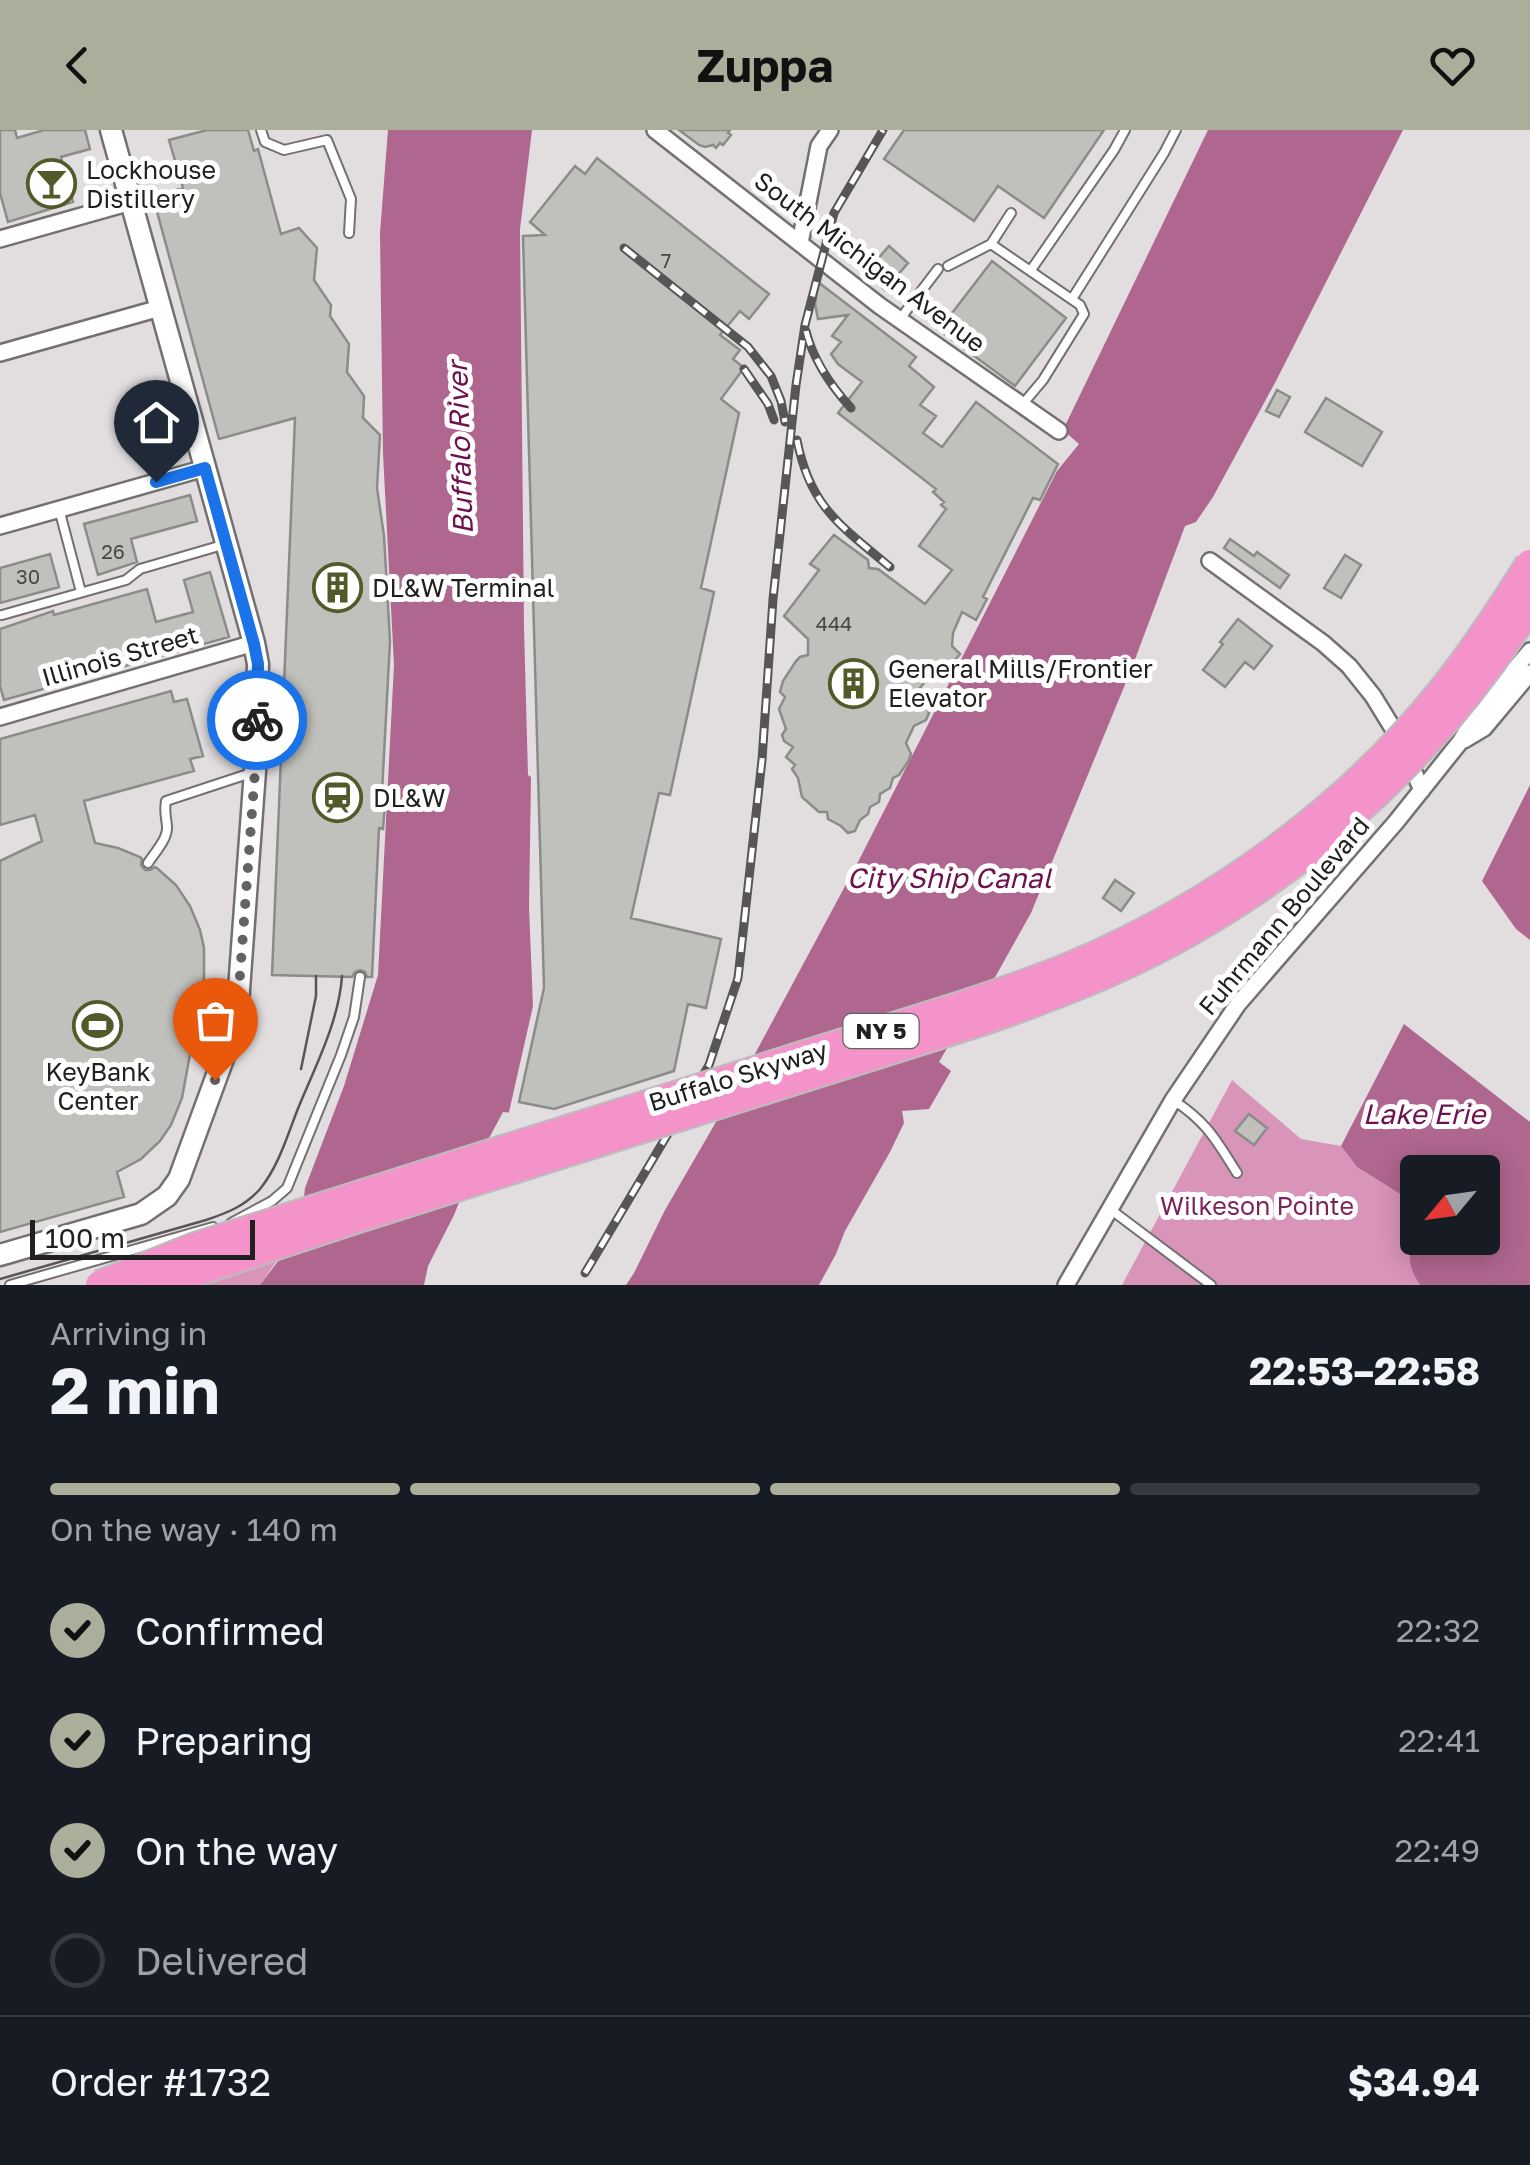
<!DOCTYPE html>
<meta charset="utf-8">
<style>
:root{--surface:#171b24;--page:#20242c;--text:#f1f3f6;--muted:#9ea1a6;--line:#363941;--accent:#aaae9a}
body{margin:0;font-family:"Golos Text",sans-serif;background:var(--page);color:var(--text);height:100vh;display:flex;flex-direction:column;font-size:38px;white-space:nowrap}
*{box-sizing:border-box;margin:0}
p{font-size:32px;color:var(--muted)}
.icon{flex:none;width:55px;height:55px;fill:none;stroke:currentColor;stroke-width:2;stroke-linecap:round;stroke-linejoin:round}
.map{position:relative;height:1155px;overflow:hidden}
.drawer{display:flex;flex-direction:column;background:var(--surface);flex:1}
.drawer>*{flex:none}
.needle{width:65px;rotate:241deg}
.fabs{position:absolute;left:1400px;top:1025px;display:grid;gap:20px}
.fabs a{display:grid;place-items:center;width:100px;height:100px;border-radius:10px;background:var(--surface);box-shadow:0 5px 25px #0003;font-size:50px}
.scale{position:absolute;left:30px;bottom:25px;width:225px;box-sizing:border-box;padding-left:10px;border:5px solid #212021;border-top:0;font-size:28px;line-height:35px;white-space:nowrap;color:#212021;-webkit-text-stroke:8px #fff;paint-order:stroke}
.pin{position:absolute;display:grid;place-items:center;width:85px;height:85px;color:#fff;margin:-102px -42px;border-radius:50% 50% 50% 0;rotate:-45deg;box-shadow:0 0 10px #0007}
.pin .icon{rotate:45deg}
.courier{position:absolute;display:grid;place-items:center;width:100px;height:100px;margin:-50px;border:8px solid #1a73e8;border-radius:50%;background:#fff;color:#222;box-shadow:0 2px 12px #0007}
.head em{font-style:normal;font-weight:700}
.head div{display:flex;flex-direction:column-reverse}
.head{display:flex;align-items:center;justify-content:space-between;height:170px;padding:0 50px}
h1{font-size:65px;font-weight:700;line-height:75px}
.bar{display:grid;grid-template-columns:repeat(4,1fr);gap:15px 10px;align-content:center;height:120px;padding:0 50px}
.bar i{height:12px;border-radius:8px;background:var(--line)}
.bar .selected{background:var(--accent)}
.bar p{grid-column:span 4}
.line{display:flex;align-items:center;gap:25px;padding:0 50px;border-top:2px solid var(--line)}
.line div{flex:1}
ol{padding:0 50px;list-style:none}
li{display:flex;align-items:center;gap:30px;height:110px}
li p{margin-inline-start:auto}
li .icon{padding:10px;border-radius:50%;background:var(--accent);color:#111;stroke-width:4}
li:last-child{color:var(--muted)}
li i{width:55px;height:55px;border:5px solid var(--line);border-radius:50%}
header{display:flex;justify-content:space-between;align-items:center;height:130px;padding:0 50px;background:var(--accent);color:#111;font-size:45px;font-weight:700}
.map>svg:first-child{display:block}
</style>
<header><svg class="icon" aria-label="back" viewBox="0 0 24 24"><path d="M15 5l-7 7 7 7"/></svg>Zuppa<svg class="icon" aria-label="heart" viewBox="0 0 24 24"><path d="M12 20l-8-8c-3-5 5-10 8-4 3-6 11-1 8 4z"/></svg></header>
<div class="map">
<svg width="1530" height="1155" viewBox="0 0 1530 1155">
<rect width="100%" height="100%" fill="#e2dee0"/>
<path fill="#d894b9" d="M 1232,950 L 1301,1009 L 1341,1016 L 1357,1037 L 1408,1069 L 1417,1088 C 1411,1120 1402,1125 1420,1155 L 1122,1155 Z
M 282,1123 L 260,1155 L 164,1155 Z"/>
<path fill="#af668f" d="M 388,0 L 532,0 L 520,99 L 524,498 L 528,645 L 531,647 L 529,777 L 533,876 L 509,982 L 438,1155 L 260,1155 L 300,1102 L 305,1058 L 344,956 L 378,845 L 394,535 L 383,324 L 380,103 Z
M 1208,0 L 1403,0 L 1276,251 L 1213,367 L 1196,392 L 1185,396 L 1131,540 L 1031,783 L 989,858 L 963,891 L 939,932 L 951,941 L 929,979 L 902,981 L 904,993 L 890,1022 L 845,1101 L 836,1124 L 819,1155 L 611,1155 L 672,1056 L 739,931 L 749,935 L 858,732 L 1057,341 L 1079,314 L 1063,300 Z
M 1530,655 L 1530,810 L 1516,799 L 1482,751 Z
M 1404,894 L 1530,992 L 1530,1155 L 1420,1155 C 1403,1129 1410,1119 1417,1091 L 1418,1108 L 1482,1108 L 1482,1042 L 1418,1042 L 1417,1088 L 1408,1069 L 1357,1037 L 1341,1016 Z"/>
<path fill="#e2dee0" d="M 735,930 L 749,935 L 665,1080 L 634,1143 L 626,1155 L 606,1155 L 668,1054 Z
M 503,982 L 514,983 L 443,1155 L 424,1155 L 428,1136 L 454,1085 L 482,1015 L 488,1010 Z"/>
<path fill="#c0c1bc" stroke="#8b8c88" stroke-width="2.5" d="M 0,0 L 15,0 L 17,8 L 44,0 L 85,0 L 90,19 L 61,27 L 73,72 L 8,92 L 0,63 Z
M 207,0 L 248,0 L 254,21 L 258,19 L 281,104 L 299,98 L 317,118 L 314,150 L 331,175 L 330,186 L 349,214 L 347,242 L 364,266 L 363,288 L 380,305 L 377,358 L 384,406 L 390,511 L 382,662 L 386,662 L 383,699 L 379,698 L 372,847 L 367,847 L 365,842 L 360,840 L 355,842 L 352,847 L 272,845 L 295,288 L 219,309 L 153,67 L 183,58 L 169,10 Z
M 679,0 L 730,0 L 728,3 L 731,5 L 723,15 L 720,13 L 716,18 L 713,15 L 705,17 L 699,15 Z
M 904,0 L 1104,0 L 1044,88 L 998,56 L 974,91 L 884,29 Z
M 597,28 L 769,164 L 749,189 L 740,181 L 720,205 L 740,220 L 733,229 L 744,238 L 721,269 L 739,283 L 701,458 L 714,462 L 670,665 L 659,663 L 631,788 L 721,809 L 706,878 L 688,874 L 674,941 L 554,979 L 519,972 L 544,858 L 523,106 L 545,105 L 530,92 L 575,36 L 585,44 Z
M 889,116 L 908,133 L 885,160 L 865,143 Z
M 992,131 L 1066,188 L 1015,256 L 939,200 Z
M 818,152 L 916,227 L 909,236 L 934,257 L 920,275 L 936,286 L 923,303 L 942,317 L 976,272 L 1058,334 L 1040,370 L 1033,368 L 983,467 L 987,469 L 976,490 L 962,482 L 953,503 L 952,516 L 960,524 L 950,536 L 945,532 L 943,534 L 940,533 L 912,568 L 924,573 L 929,583 L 926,590 L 914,596 L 906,613 L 911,624 L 909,630 L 899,645 L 893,648 L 890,658 L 880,664 L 879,672 L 870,677 L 868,684 L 860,690 L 855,701 L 848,703 L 841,696 L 828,689 L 827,682 L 819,682 L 802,667 L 798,648 L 792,639 L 795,635 L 786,627 L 793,617 L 784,611 L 782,605 L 786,599 L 779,579 L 785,567 L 780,562 L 783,551 L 796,531 L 800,527 L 808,525 L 808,509 L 784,486 L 819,440 L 810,434 L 834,405 L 868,430 L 869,438 L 878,439 L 925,474 L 952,440 L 919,416 L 946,379 L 941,375 L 944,372 L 933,362 L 936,359 L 838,283 L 862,252 L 838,234 L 831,224 L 841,212 L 832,206 L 848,185 L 818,189 L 815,174 Z
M 1277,260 L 1290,267 L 1279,287 L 1266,281 Z
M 1326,268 L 1382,302 L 1362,336 L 1305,302 Z
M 190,365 L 197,391 L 131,409 L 137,432 L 98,445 L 84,394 Z
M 1230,409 L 1254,426 L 1257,422 L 1289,445 L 1280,458 L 1224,418 Z
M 50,424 L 59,457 L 0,473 L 0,438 Z
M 1345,425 L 1361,435 L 1341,468 L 1324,458 Z
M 210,442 L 229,507 L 4,570 L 0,556 L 0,499 L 53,481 L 54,485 L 147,459 L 156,492 L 193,482 L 184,450 Z
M 1238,489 L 1272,516 L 1254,539 L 1245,532 L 1225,557 L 1203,540 L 1223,514 L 1220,512 Z
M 171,561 L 174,572 L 187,569 L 203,626 L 190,629 L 194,641 L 84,671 L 95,713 L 118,718 L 140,727 L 142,729 L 141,735 L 145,740 L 150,740 L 155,737 L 158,739 L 176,755 L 190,776 L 200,800 L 204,818 L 204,848 L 182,968 L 171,995 L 160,1011 L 141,1029 L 117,1042 L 124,1067 L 0,1102 L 0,731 L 42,711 L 35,685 L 0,695 L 0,609 Z
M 1115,750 L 1134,763 L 1121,781 L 1103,768 Z
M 1249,984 L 1267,998 L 1254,1015 L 1235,1001 Z"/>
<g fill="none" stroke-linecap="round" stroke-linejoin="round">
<defs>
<path id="service" d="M 261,0 L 265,12 L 284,20 L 327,10 L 351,69 L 349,103
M 991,114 L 1011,83
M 948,136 L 991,114 L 1080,175 L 1084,184 L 1043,250 L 1022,275
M 1031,140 L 1114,20 L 1125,0
M 1072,169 L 1164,23 L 1176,0
M 900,189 L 938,139
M 59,379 L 81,462
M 2,485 L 126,450 L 140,439 L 226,414
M 148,733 C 155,722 168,709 167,696 C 166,686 164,681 166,671 L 251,643
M 1173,970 C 1207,992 1216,1010 1237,1043
M 1110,1079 L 1211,1155
M 231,1093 L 272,1071 L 287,1058 L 341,925 L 354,887 L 360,847
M 10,1155 L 213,1097"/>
<path id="minor" d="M 655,0 L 880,176 L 1059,301
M 0,109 L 131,72
M 800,113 L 819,16 L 830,0
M 0,223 L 160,178
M 0,396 L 205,338
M 1210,431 L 1323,513 L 1349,536 L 1373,566 L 1397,605 L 1422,660
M 0,587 L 254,513
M 1464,610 L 1484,598 L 1530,543
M 1066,1155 L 1173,970 L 1238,874 L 1396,692 L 1460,612 L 1476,585 L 1530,521"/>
<path id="tertiary" d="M 0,1125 L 141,1084 L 167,1066 L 179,1049 L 227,918 L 238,873 L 255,641 L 258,534 L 254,513 L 111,0"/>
</defs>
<use href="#service" stroke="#747072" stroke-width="12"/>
<use href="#minor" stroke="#747072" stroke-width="20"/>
<use href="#tertiary" stroke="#747072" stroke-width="25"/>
<use href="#service" stroke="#fff" stroke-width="8"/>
<use href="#minor" stroke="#fff" stroke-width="15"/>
<use href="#tertiary" stroke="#fff" stroke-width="20"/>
<path stroke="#575556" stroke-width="2.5" d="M 301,939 L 316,866 L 316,846
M 0,1149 L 206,1090 C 227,1083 245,1076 260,1059 C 278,1037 287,1007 297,981 C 314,939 339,892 342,846"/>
<defs>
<path id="rail" d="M 624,118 L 748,217 L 771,246 L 781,271 L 785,292
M 806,201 C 813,229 831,256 851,278
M 744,239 L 768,274 L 774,290
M 797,310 C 810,377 841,396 890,437
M 585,1143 L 709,935 L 738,848 L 762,630 L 773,469 L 796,255 L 805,195 L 834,83 L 883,0"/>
</defs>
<use href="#rail" stroke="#575556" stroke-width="9"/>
<use href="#rail" stroke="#fff" stroke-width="5" stroke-dasharray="15" stroke-linecap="butt"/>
<defs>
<path id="motorway-bridge" d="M 100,1155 L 195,1117 L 964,875 C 1000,863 1036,851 1072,836 C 1214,776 1347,680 1443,560 C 1475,520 1503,477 1530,434
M 156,1155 L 355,1089 L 985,890 C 1050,867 1114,843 1174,810 C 1319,731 1443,615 1530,475"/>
</defs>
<use href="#motorway-bridge" stroke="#bcbcbc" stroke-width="32" stroke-linecap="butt"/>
<use href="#motorway-bridge" stroke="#f493c9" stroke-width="28"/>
</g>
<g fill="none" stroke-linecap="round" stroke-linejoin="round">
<path stroke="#656264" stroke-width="10" stroke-dasharray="0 18" d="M 215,950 L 228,918 L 238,872 L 255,641 L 257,590"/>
<path stroke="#1a73e8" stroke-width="12" d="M 156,352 L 205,338 L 254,514 L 258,534 L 257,590"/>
</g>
<defs>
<symbol id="bar-ring" viewBox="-11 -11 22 22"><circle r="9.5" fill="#fff" stroke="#535a29" stroke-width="1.5"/><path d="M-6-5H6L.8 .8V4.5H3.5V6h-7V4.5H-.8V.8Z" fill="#535a29"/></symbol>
<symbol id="building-ring" viewBox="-11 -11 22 22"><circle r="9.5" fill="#fff" stroke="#535a29" stroke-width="1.5"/><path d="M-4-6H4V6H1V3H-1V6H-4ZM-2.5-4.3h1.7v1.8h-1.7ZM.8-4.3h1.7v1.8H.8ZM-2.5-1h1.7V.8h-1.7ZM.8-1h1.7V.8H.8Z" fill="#535a29"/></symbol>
<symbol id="station-ring" viewBox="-11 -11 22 22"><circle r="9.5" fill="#fff" stroke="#535a29" stroke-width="1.5"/><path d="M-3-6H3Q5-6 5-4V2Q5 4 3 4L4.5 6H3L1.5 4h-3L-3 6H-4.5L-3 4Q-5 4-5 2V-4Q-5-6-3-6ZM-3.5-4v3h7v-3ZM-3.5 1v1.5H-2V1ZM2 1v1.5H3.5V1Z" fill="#535a29"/></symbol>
<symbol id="stadium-ring" viewBox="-11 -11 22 22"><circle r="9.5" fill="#fff" stroke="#535a29" stroke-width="1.5"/><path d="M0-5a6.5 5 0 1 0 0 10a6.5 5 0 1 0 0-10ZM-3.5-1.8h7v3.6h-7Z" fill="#535a29"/></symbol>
</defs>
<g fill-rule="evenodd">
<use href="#bar-ring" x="24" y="26" width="55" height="55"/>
<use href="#building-ring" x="310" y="430" width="55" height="55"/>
<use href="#building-ring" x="826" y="526" width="55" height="55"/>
<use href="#station-ring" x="310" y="640" width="55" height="55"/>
<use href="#stadium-ring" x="70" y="868" width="55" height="55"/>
</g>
<g text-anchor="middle" stroke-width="10" stroke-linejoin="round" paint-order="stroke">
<g font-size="20" fill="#494848">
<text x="666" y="138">7</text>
<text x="113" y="429">26</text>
<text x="28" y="454">30</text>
<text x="834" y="501">444</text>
</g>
<rect fill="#fff" stroke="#646364" stroke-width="2.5" x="843.5" y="884" width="75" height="34" rx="8"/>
<g font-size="22" font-weight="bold" fill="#212021">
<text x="881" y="909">NY 5</text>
</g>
<g font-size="25" fill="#212021" stroke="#fff" text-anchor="start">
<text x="86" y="49">Lockhouse<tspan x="86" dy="29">Distillery</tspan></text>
<text x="372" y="467">DL&amp;W Terminal</text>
<text x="888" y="548">General Mills/Frontier<tspan x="888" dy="29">Elevator</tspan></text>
<text x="373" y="677">DL&amp;W</text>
<text x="98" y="951" text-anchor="middle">KeyBank<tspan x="98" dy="29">Center</tspan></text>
</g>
<g font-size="25" fill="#212021" stroke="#fff">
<text transform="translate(870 132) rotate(37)" y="9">South Michigan Avenue</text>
<text transform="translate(120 526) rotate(-16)" y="9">Illinois Street</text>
<text transform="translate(1284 786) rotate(-50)" y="9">Fuhrmann Boulevard</text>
<text transform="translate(738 946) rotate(-17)" y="9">Buffalo Skyway</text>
</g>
<g font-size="25" fill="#7e245d" stroke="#fff">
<text x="1257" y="1085">Wilkeson Pointe</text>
</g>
<g font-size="28" font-style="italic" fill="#6d124e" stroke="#fff">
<text transform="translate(460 318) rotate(-92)" y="10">Buffalo River</text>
<text x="949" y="758">City Ship Canal</text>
<text x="1424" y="994">Lake Erie</text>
</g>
</g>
</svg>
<div class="fabs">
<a><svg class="needle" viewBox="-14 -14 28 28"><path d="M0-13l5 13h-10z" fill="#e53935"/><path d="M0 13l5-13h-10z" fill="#9ea1a6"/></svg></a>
</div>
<div class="scale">100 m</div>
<div class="pin" style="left:215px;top:950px;background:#ea580c"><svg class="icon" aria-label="bag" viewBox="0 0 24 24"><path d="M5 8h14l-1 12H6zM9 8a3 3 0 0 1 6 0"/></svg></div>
<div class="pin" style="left:156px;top:352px;background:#1f2937"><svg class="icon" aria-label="home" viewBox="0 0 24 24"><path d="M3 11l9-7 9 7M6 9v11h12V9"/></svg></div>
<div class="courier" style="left:257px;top:590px"><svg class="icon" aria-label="bike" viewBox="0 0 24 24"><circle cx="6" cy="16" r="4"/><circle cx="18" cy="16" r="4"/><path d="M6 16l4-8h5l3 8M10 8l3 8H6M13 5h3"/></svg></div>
</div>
<section class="drawer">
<div class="head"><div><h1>2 min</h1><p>Arriving in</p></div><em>22:53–22:58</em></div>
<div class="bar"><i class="selected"></i><i class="selected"></i><i class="selected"></i><i></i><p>On the way · 140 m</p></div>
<ol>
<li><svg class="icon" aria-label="check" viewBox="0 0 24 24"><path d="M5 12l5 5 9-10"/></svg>Confirmed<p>22:32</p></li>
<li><svg class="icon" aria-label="check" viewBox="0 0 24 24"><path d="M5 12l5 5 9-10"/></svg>Preparing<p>22:41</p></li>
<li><svg class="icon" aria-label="check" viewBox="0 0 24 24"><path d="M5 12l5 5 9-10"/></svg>On the way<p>22:49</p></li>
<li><i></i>Delivered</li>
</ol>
<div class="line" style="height:130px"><div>Order #1732</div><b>$34.94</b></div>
</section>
